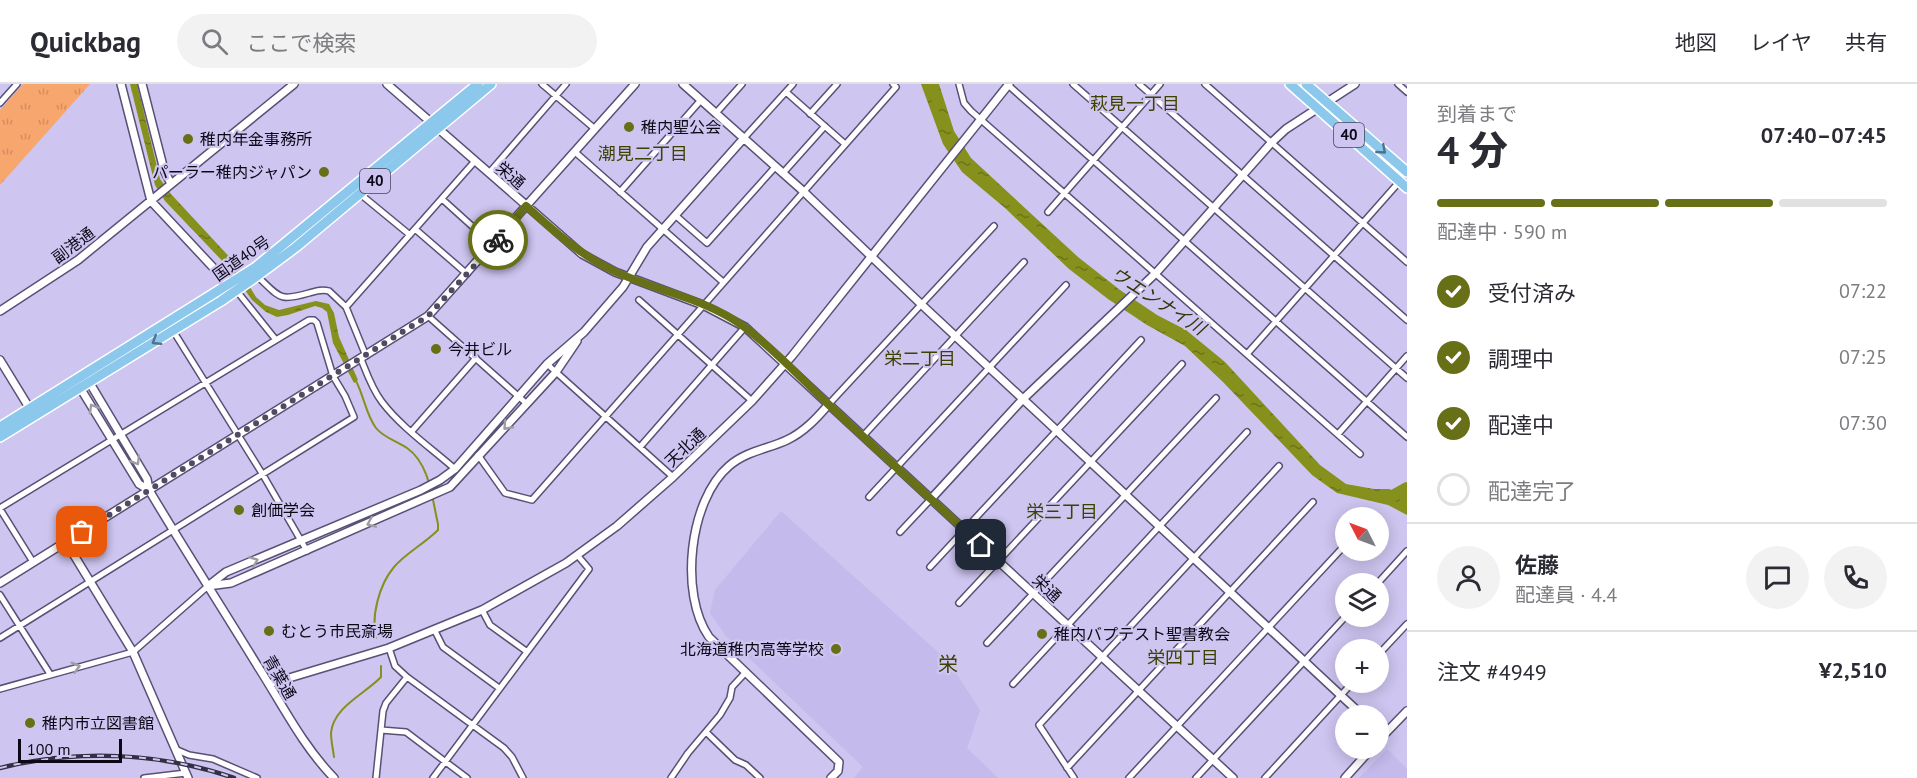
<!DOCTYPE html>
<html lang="ja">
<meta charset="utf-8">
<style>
:root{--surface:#fff;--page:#f2f2f3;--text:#2b2b33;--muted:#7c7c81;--line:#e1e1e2;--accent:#687017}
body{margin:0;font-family:"PT Sans","Noto Sans JP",sans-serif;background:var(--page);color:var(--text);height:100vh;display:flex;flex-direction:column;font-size:22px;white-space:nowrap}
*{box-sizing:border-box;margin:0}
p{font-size:20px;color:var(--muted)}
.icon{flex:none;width:33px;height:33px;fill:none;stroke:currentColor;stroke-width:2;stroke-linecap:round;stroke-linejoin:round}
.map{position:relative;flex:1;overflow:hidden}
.drawer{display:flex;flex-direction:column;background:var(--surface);width:510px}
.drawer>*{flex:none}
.needle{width:39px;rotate:312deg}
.controls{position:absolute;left:1335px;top:423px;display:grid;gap:12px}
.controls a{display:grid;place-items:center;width:54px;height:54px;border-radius:50%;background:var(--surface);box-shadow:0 3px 15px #0003;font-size:30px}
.scale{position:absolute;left:18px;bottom:15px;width:104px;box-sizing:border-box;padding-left:6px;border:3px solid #0c0917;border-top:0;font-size:16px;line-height:21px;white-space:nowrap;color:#0c0917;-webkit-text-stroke:4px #cec5f0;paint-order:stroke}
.pin{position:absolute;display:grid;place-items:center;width:51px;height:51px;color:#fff;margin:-26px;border-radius:12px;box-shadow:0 3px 9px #0006}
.courier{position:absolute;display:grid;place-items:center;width:60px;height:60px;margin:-30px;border:4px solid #687017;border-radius:50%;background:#fff;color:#222;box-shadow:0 2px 8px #0007}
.overview em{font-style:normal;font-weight:800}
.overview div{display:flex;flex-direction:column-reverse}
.overview{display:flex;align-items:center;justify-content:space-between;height:102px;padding:0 30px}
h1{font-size:39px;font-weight:800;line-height:45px}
.bar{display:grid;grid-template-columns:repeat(4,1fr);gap:9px 6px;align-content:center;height:72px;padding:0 30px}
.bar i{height:8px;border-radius:4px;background:var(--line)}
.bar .on{background:var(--accent)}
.bar p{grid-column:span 4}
.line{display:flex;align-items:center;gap:15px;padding:0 30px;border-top:2px solid var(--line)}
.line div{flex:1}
.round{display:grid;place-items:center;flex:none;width:63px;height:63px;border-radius:32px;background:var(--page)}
ol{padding:0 30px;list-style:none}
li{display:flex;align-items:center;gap:18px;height:66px}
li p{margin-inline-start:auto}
li .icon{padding:6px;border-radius:50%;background:var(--accent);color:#fff;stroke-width:4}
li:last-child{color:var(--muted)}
li i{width:33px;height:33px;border:3px solid var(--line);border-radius:50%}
header{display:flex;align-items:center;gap:36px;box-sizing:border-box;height:84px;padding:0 30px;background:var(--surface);border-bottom:2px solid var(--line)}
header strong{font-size:28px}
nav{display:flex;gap:33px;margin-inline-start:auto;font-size:21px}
.search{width:420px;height:54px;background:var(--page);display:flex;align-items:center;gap:15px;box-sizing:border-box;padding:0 21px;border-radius:33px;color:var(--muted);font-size:22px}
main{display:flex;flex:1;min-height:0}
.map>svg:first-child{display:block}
</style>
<header>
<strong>Quickbag</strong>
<div class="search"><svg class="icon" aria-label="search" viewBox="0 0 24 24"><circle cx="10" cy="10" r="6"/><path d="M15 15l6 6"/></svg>ここで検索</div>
<nav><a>地図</a><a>レイヤ</a><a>共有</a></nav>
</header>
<main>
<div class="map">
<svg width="1407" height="694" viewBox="0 0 1407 694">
<defs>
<pattern id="grass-tufts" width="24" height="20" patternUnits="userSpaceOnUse" patternTransform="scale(1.5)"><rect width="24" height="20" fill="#f7a66e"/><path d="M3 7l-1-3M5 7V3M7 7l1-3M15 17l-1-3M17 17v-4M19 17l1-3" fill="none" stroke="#d38e5f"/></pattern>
<pattern id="water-ripples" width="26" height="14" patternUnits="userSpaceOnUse" patternTransform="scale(1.5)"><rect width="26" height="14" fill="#86901c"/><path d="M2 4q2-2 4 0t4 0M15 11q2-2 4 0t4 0" fill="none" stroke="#6c7418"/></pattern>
</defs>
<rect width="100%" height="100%" fill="#cec5f0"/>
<path fill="#c4baeb" d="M 781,427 L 948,577 L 980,626 L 967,664 L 998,694 L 854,694 L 863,683 L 726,552 L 710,529 L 715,506 Z
M 1387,665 L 1407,685 L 1407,694 L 1359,694 Z"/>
<path fill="url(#grass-tufts)" d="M 23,0 L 90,0 L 0,101 L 0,26 Z"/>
<path fill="url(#water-ripples)" d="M 130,0 L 137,0 L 160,95 L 171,110 L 235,179 L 256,213 L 265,221 L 279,226 L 316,217 L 329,220 L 334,229 L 339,253 L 358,296 L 354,299 L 333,259 L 327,228 L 322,224 L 315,222 L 288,231 L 277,233 L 266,228 L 252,216 L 230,185 L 165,117 L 155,101 Z
M 921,0 L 939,0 L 954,47 L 971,74 L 1078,173 L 1120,206 L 1157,231 L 1186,246 L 1225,278 L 1320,381 L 1346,400 L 1374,405 L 1389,405 L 1407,411 L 1407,431 L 1388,421 L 1337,409 L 1312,391 L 1223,298 L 1185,262 L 1147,241 L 1108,215 L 1069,185 L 1005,124 L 962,88 L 943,60 Z"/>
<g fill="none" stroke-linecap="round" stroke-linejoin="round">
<path stroke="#86901c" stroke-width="2" d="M 356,297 C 364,312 366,331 376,344 C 384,354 397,357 407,364 C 430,380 432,415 438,440 L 438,446 C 424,460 406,469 394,483 C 379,501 371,532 376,554
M 334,673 C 333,665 331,657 331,649 C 333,623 365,610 381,593 L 381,582"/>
<path stroke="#86901c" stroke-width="12" d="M 1389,414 L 1407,404"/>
<defs>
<path id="minor" d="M 542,0 L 595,45
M 959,0 L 964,19 L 971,27 L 1360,370
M 1073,0 L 1407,294
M 1139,0 L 1407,236
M 1205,0 L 1407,178
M 1398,0 L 1407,8
M 1008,1 L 1407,353
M 786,8 L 845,60
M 0,19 L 17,0
M 716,29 L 742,0
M 810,30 L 837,0
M 744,54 L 793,0
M 575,68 L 723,198
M 489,89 L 566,0
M 783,89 L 825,42
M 620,108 L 701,16
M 359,109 L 410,151
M 442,115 L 493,161
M 1048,128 L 1160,0
M 675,131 L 707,159 L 776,82
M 415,145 L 467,190
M 257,192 C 280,213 278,218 309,209 C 316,207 322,205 329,207 L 346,223 L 366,272
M 236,206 L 276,256
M 639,216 L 752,317
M 346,223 L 475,77
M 428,232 L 527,320
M 172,245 L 263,391 L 307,467
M 1247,270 L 1400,97
M 361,275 C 367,290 372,305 382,318 C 401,343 431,364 455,385
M 547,280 L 673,393
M 829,320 L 994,142
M 412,347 L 476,274
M 1338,350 L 1407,272
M 863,352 L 1024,178
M 640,363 L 745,243
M 478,371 L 505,409 L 532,416 L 896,3 L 893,0
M 869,413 L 1066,201
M 0,424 L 276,256 L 309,236 L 314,236 L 317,239 L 333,292 L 345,312 L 354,333 L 0,554
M 0,425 L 33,478
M 900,448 L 931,415
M 930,483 L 1141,256
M 1377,500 L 1407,467
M 0,511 L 50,590
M 959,519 L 1182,280
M 482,526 L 490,541 L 526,567
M 435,547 L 443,563 L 499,604
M 987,559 L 1216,314
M 389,564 L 395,582 L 407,593
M 1378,571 L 1407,540
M 1013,600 L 1247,348
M 0,605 L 133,568 L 208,502
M 381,646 L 406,648 L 467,694
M 706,648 L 735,676 L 746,681 L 760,694
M 175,665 L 189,671 L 213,675 L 257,694
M 1067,684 L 1313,418
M 144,694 L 186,689
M 376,694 L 383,627 L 386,619 L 407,593 L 504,664 L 512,673 L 523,694
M 433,694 L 589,485 L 578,472
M 671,694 L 688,669 L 720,631 L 730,614 L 732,603 L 746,588
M 1074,694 L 1039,641 L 1279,382
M 1129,694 L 1346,460
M 1196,694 L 1346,532
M 1265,694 L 1353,598"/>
<path id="tertiary" d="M 121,0 L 151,117 L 222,193 L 230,204
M 142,0 L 164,86 L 171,100
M 387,0 L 582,170 L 615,188 L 703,221 L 745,243 L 1233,694
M 683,0 L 803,107 L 922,221 L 1363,632
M 0,227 L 78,176 L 294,0
M 0,276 L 30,325
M 88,296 L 147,395 L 149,406 C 184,465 221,522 257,581 C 282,620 302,661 334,694
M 79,302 L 139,400 L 149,406
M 829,320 C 817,334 804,348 787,356 C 768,365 746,367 729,382 C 689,416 679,510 709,553 L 839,678 L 838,687 L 831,694
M 931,415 L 1023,315 L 1156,189 L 1271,59 L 1286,45 L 1355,0
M 66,458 L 133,568 L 188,694
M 0,499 L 428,232 L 635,0
M 208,502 L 226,488 L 421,406 L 440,396 L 455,385 L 547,280 L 584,248 L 623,203 L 647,163 L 744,54
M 208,502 L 231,499 L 450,403 L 556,288 L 577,257
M 269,600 L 389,564 L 482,526 L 566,479 L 617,442 L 673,393 L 752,317 L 792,272 L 1009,0
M 1378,657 L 1407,627
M 1345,694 L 1372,664"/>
<path id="trunk" d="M 1290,0 L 1407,104
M 1306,0 L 1407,88
M 0,343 L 256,183 L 478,0
M 0,353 L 221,217 L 257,192 L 296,163 L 491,0"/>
</defs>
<use href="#minor" stroke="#595075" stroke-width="8"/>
<use href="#tertiary" stroke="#595075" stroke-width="10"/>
<use href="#trunk" stroke="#fff" stroke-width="12"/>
<use href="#minor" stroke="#fff" stroke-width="5"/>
<use href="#tertiary" stroke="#fff" stroke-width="7"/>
<use href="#trunk" stroke="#8bc8ec" stroke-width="9"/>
<defs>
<path id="rail" d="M 0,684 C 76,665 159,668 234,694"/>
</defs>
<use href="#rail" stroke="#343044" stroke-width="4.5"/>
<use href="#rail" stroke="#cec5f0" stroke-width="2" stroke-dasharray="7" stroke-linecap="butt"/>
</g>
<defs><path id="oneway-chevron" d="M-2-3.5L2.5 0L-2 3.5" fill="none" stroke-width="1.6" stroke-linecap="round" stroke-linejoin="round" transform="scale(1.5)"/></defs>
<g stroke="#52728c">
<use href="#oneway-chevron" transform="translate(1382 66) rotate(41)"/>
<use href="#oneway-chevron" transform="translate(156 257) rotate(148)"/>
</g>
<g stroke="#9e9da2">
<use href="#oneway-chevron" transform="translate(93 324) rotate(-121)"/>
<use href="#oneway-chevron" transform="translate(507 342) rotate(132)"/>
<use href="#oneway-chevron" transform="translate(136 377) rotate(58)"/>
<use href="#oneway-chevron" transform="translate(371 439) rotate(157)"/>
<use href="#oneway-chevron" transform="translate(254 477) rotate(-22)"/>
<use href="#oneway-chevron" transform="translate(76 583) rotate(-15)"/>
</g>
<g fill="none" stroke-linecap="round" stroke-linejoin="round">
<path stroke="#504b63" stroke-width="6" stroke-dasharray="0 10.8" d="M 82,448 L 428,232 L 498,156"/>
<path stroke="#687017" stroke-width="8" d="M 498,156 L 526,122 C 554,147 580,171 614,187 C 656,207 705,214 743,242 C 772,263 801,294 827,319 C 878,367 930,414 981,461"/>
</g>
<g fill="#687017" stroke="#cec5f0" stroke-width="2">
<circle cx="629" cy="43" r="6"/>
<circle cx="188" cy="55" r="6"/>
<circle cx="324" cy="88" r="6"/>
<circle cx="436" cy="265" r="6"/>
<circle cx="239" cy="426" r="6"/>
<circle cx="269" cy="547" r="6"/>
<circle cx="1042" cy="550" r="6"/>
<circle cx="836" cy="565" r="6"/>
<circle cx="30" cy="639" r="6"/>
</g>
<g text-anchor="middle" stroke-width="4.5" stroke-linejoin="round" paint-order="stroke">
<g fill="#cec5f0" stroke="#464158" stroke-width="1.5">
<rect x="1334" y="39" width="30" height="24" rx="4.5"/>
<rect x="360" y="85" width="30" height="24" rx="4.5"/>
</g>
<g font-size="15" font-weight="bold" fill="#0c0917">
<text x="1349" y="56">40</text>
<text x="375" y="102">40</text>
</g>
<g font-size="16" fill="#0c0917" stroke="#cec5f0" text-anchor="start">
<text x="641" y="49">稚内聖公会</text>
<text x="200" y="61">稚内年金事務所</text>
<text x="312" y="94" text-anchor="end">パーラー稚内ジャパン</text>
<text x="448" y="271">今井ビル</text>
<text x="251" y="432">創価学会</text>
<text x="281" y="553">むとう市民斎場</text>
<text x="1054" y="556">稚内バプテスト聖書教会</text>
<text x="824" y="571" text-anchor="end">北海道稚内高等学校</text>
<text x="42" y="645">稚内市立図書館</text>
</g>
<g font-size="16" fill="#0c0917" stroke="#cec5f0">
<text transform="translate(511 91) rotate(41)" y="6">栄通</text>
<text transform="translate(73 161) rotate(-37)" y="6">副港通</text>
<text transform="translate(241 174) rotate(-35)" y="6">国道40号</text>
<text transform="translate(685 363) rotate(-43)" y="6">天北通</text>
<text transform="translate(1047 504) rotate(43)" y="6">栄通</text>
<text transform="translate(280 593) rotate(60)" y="6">青葉通</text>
</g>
<g font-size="18" fill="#3d4202" stroke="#cec5f0">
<text x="1135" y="26">萩見一丁目</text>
<text x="643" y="76">潮見二丁目</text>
<text x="920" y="281">栄二丁目</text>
<text x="1062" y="434">栄三丁目</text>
<text x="1183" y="580">栄四丁目</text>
</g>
<g font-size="18" font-style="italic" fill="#313507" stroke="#cec5f0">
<text transform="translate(1158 217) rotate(33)" y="6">ウエンナイ川</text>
</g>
<g font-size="20" fill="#3d4202" stroke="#cec5f0">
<text x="948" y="587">栄</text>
</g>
</g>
</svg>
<div class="controls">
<a><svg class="needle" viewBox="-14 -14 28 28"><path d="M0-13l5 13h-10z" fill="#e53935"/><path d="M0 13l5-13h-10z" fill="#7c7c81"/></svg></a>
<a><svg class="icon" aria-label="layers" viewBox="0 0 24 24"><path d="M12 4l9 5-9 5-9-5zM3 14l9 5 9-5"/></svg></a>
<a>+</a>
<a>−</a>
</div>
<div class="scale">100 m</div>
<div class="pin" style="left:82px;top:448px;background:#ea580c"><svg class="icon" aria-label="bag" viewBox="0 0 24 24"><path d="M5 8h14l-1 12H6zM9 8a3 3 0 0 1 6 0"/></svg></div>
<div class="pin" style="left:981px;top:461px;background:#1f2937"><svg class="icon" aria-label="home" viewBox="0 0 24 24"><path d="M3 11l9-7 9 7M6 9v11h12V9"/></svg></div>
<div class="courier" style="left:498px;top:156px"><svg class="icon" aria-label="bike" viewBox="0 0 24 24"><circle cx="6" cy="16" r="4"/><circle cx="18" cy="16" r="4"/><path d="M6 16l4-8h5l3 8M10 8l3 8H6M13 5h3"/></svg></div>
</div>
<section class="drawer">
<div class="overview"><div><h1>4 分</h1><p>到着まで</p></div><em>07:40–07:45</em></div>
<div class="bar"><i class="on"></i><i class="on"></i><i class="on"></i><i></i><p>配達中 · 590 m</p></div>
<ol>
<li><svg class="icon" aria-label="check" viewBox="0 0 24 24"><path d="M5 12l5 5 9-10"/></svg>受付済み<p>07:22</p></li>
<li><svg class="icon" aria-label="check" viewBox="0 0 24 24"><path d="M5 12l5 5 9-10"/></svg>調理中<p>07:25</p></li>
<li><svg class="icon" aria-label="check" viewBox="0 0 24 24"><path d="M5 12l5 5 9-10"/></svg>配達中<p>07:30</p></li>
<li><i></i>配達完了</li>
</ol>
<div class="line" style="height:108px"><a class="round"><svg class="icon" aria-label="person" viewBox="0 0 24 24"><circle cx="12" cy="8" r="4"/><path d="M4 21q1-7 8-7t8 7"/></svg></a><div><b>佐藤</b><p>配達員 · 4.4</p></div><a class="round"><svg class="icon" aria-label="chat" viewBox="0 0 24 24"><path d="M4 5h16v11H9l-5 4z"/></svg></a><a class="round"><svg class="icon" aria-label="phone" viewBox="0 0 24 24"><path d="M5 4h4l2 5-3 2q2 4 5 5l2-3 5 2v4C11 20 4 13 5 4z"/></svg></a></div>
<div class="line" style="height:78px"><div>注文 #4949</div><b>¥2,510</b></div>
</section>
</main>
